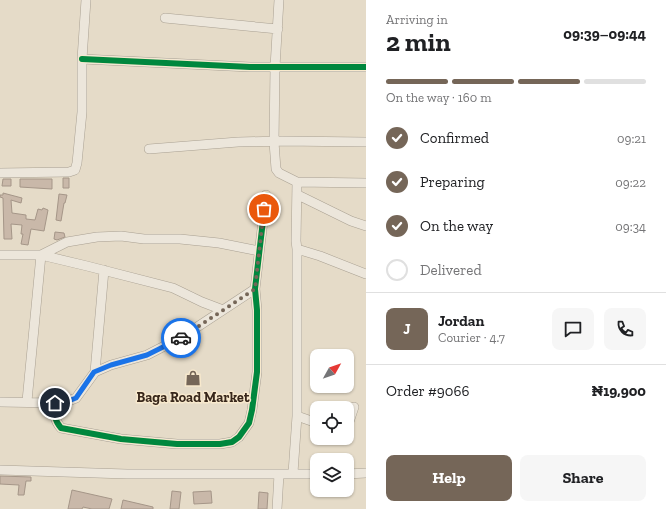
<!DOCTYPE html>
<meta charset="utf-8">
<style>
:root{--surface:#fff;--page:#f6f6f6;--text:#202124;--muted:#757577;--line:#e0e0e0;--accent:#756658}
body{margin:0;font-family:"Zilla Slab",serif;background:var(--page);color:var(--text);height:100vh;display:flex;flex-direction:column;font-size:15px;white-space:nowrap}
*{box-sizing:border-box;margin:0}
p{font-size:13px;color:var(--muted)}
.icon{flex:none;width:22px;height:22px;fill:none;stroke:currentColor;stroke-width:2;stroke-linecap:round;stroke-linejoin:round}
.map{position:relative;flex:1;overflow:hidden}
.sheet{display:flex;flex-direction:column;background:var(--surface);width:300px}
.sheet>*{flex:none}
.needle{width:26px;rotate:50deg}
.fabs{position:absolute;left:310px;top:349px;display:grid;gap:8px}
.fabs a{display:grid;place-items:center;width:44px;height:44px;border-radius:8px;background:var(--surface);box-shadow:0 1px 3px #0004;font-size:20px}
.pin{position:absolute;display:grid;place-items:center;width:34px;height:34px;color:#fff;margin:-17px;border:2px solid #fff;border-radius:50%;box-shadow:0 1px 4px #0007}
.courier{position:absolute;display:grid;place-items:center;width:40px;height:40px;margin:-20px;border:3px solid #1a73e8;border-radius:50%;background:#fff;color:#222;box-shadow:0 1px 5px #0007}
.overview em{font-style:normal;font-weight:800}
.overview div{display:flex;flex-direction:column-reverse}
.overview{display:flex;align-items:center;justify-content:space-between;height:68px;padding:0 20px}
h1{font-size:26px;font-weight:800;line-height:30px}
.bar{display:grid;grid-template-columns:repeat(4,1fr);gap:6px 4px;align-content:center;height:48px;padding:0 20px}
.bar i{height:5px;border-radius:3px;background:var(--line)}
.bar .selected{background:var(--accent)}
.bar p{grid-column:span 4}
.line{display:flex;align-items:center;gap:10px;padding:0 20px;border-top:1px solid var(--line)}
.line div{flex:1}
.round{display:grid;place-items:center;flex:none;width:42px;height:42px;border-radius:8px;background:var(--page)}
ol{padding:0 20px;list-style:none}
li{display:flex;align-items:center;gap:12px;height:44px}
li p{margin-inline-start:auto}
li .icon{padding:4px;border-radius:50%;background:var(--accent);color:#fff;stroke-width:4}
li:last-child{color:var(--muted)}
li i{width:22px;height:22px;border:2px solid var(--line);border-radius:50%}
.action{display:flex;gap:8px;margin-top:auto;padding:8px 20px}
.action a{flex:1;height:46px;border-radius:8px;background:var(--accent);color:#fff;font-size:16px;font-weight:800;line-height:46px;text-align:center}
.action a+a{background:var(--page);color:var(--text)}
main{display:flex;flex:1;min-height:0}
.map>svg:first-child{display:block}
</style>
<main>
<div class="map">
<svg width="366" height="509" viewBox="0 0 366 509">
<rect width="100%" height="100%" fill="#e5dbc8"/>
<path fill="#c9b8a9" stroke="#a59688" d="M 63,178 L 69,178 L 69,188 L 63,188 Z
M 3,179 L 11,179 L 11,186 L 2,186 Z
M 20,179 L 52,179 L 52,189 L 20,187 Z
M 3,193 L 22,198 L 21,203 L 11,200 L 12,213 L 26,215 L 26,219 L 35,220 L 38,209 L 42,210 L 43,208 L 48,210 L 44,231 L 31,229 L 28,245 L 21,244 L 23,234 L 21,234 L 22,225 L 11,224 L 12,239 L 4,239 L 3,198 L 0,197 L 0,195 L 3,195 Z
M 59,194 L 67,195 L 65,203 L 64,203 L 61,221 L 56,220 Z
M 55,232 L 64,233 L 65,237 L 57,240 L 54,239 Z
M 0,476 L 31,477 L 31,481 L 26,481 L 24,495 L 18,495 L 19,485 L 0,484 Z
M 72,490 L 112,499 L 109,509 L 92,509 L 83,507 L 82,509 L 68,509 Z
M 172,491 L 181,492 L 179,509 L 170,509 Z
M 211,491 L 212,503 L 194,504 L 193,492 Z
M 259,492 L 268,493 L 267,509 L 258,509 Z
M 123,500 L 153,507 L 153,509 L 121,509 Z"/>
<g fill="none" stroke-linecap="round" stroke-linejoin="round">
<defs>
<path id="minor" d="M 279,0 L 275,67 L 274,142 L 276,169 L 279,173 L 297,182 L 366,183
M 165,18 L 278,29
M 82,59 L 250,67 L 366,67
M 149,149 L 238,142 L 282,141 L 366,142
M 0,173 L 69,172 L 75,170 L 77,163 L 82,112 L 82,59 L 86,0
M 298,195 L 351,221 L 366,226
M 297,249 L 320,256 L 366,274
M 0,255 L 41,255 L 87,266 L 173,288 L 202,302 L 223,310
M 41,255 L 67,242 L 97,237 L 121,236 L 144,239 L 180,239 L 219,243 L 259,251
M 95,372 L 111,365 L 147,355 L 182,337 L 255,289
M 27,401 L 41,255
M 0,402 L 55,403 L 66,402 L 76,398 L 95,372 L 104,270
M 55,403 C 54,413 54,420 61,428 L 121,439 L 177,444 L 220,444 L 232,442 L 239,437 L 249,423 L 252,410 L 257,372 L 257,310 L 255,289 L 266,195
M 297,416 L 317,423
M 347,428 L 354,407
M 0,470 L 127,474 L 317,474
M 293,473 L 297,416 L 297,249 L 296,241 L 297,182
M 347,474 L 366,473
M 277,509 L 279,474"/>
</defs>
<use href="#minor" stroke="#a9a092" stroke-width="10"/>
<use href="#minor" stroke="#ece6db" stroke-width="9"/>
<defs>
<path id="cycleway" d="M 82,59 L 250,67 L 366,67
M 55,403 C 54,413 54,420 61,428 L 121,439 L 177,444 L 220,444 L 232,442 L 239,437 L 249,423 L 252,410 L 257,372 L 257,310 L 255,289 L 266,195"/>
</defs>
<use href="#cycleway" stroke="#f8e9cd" stroke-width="8"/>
<use href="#cycleway" stroke="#00873e" stroke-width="6"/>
</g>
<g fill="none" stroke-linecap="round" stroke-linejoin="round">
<path stroke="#756658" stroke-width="4" stroke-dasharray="0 7.2" d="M 181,338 L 255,289 L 264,209"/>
<path stroke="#1a73e8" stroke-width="5" d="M 55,403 L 66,402 L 76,398 L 94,372 L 111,365 L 147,355 L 181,338"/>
</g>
<defs>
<symbol id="shop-bare" viewBox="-9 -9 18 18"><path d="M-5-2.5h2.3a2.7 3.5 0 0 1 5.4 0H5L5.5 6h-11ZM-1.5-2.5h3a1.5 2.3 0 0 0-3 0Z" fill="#756658" stroke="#f8e9cd" stroke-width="2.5" paint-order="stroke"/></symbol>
</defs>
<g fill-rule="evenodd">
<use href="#shop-bare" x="182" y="367" width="22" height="22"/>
</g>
<g text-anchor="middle" stroke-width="3" stroke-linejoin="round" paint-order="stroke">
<g font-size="14" font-weight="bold" fill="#38271b" stroke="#f8e9cd">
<text x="193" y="402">Baga Road Market</text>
</g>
</g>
</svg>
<div class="fabs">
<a><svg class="needle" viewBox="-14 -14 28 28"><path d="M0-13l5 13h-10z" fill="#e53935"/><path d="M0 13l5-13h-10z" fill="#757577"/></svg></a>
<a><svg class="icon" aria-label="locate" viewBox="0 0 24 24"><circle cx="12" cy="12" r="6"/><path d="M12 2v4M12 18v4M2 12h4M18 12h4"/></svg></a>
<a><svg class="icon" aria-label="layers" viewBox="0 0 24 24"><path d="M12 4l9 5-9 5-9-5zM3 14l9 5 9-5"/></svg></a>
</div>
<div class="pin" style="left:264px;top:209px;background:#ea580c"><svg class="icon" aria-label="bag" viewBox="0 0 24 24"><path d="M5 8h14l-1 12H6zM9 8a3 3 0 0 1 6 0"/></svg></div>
<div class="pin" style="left:55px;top:403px;background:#1f2937"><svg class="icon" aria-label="home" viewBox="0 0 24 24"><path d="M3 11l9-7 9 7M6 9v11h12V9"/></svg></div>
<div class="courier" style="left:181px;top:338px"><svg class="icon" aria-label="car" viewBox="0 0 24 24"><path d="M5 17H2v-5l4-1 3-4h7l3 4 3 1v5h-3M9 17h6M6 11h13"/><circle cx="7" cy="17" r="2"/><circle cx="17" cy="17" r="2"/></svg></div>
</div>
<section class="sheet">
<div class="overview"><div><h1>2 min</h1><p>Arriving in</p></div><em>09:39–09:44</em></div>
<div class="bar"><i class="selected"></i><i class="selected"></i><i class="selected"></i><i></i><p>On the way · 160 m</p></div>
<ol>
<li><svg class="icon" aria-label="check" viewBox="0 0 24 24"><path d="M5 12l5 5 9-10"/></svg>Confirmed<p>09:21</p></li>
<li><svg class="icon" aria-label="check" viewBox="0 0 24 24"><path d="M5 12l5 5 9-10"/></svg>Preparing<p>09:22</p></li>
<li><svg class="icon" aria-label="check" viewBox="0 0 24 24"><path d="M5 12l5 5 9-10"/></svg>On the way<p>09:34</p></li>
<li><i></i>Delivered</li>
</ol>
<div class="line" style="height:72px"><b class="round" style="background:var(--accent);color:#fff">J</b><div><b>Jordan</b><p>Courier · 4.7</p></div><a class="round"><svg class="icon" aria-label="chat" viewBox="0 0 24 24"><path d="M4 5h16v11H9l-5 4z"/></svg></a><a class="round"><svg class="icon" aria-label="phone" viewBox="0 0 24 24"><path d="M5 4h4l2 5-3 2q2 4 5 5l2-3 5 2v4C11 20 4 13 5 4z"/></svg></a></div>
<div class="line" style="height:52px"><div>Order #9066</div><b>₦19,900</b></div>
<div class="action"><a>Help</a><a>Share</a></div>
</section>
</main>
